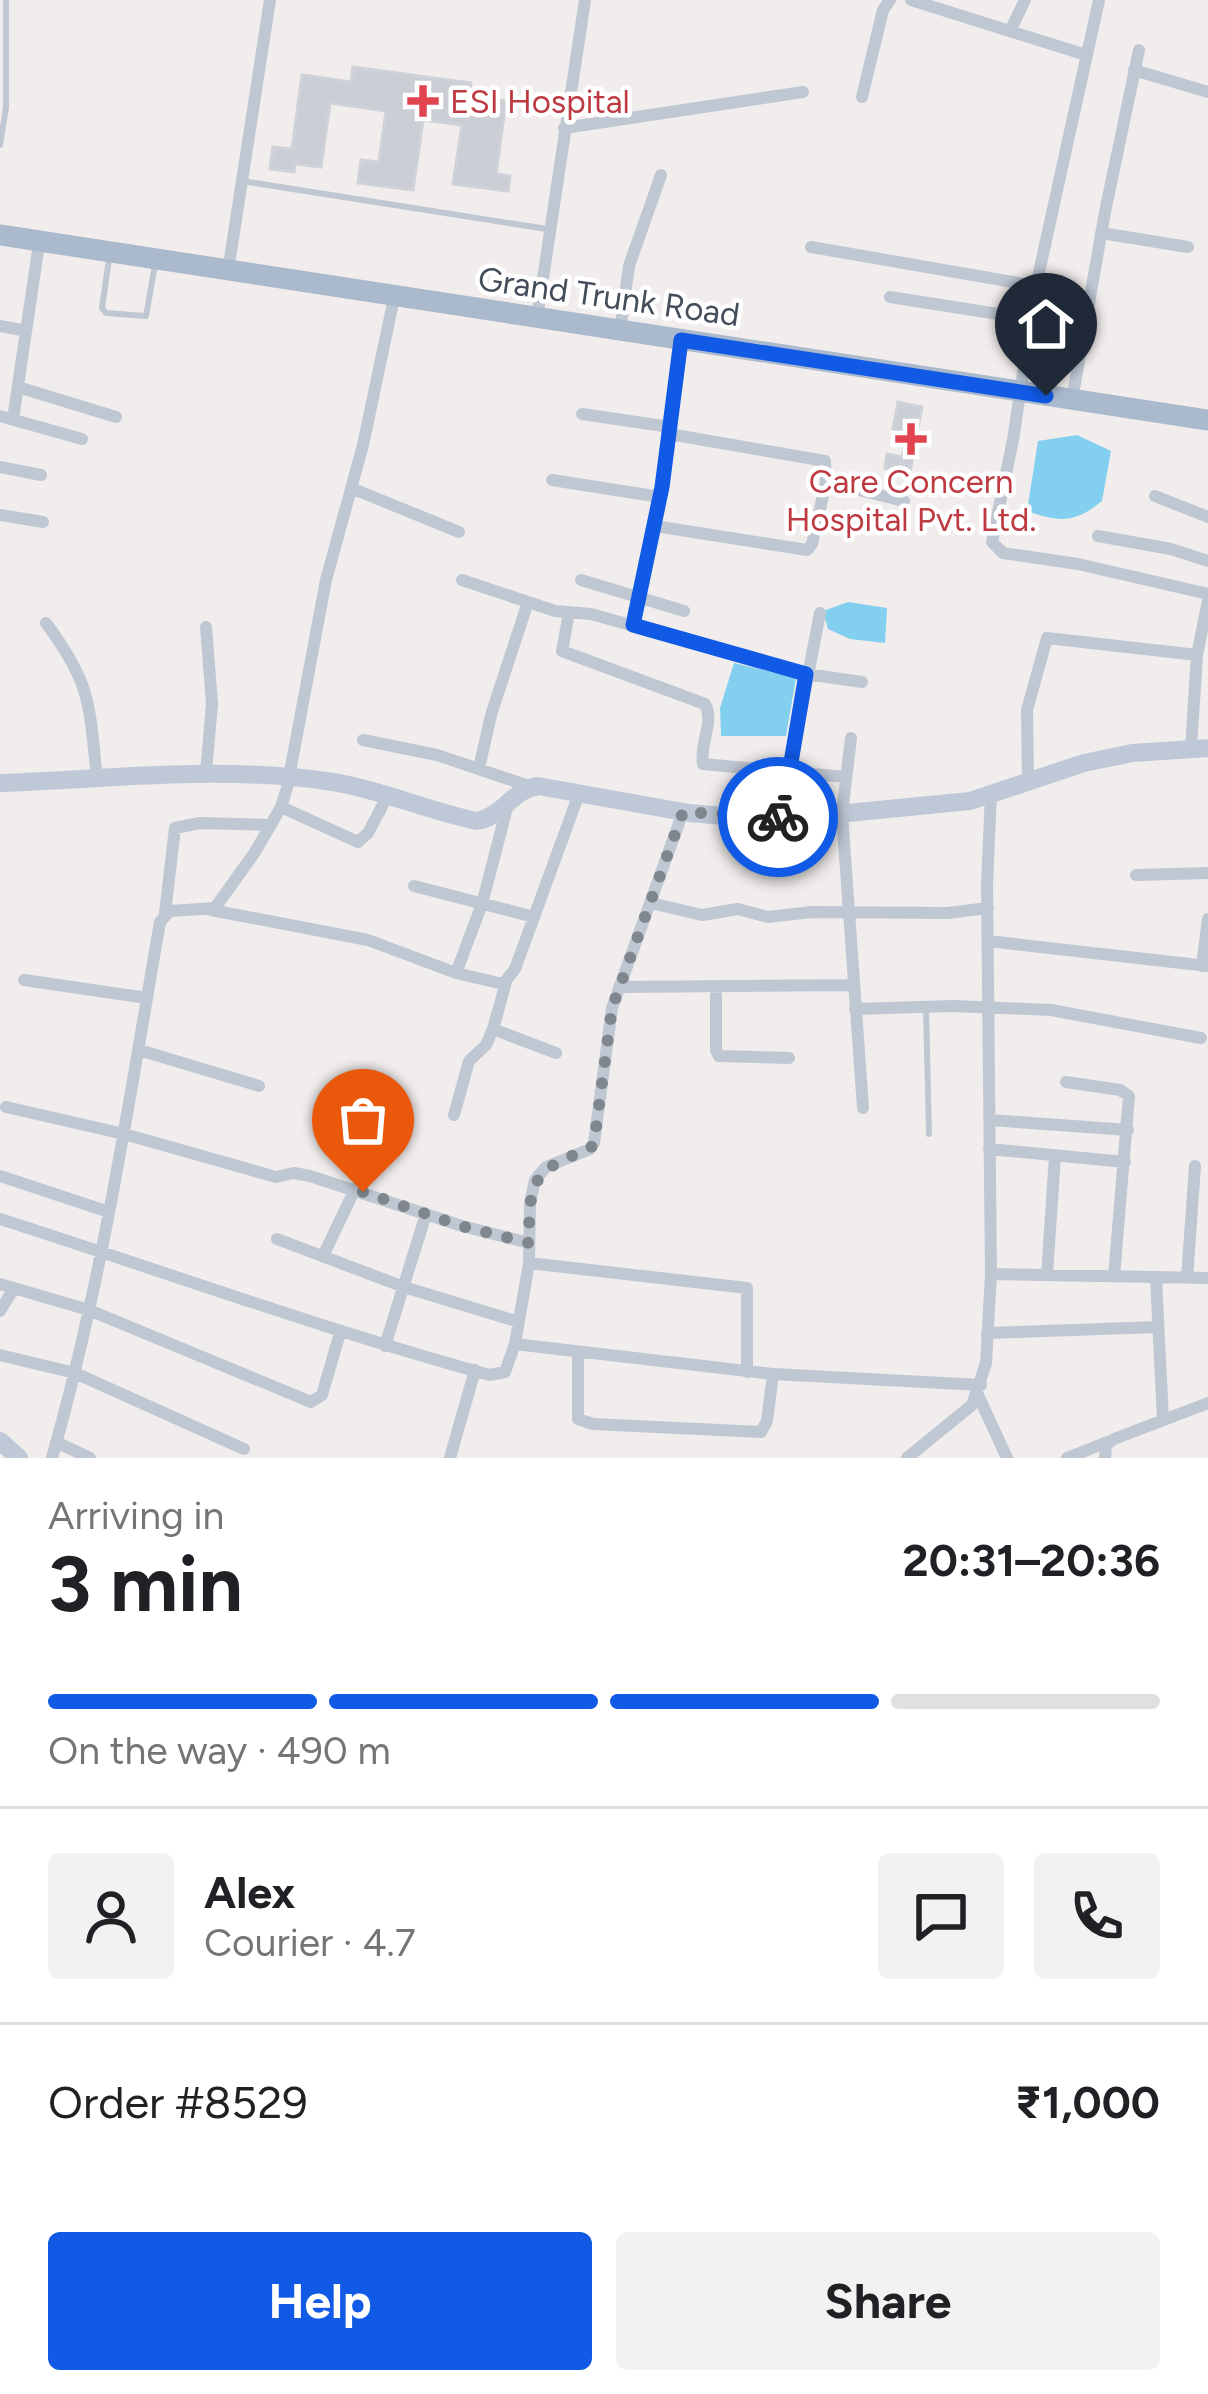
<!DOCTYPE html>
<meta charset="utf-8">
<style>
:root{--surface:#fff;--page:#f2f2f2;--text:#202124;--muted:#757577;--line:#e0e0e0;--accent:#115ae5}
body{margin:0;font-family:Figtree,sans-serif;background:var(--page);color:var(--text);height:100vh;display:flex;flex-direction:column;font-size:45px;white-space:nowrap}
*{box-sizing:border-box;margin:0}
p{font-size:39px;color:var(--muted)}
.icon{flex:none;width:66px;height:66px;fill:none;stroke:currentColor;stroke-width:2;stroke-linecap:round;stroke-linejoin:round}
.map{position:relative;height:1458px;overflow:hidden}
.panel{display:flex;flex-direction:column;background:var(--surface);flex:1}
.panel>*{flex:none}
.pin{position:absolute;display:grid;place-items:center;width:102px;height:102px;color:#fff;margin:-123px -51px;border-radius:50% 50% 50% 0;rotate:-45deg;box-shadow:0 0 12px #0007}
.pin .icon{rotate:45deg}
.courier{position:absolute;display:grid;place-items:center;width:120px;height:120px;margin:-60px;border:9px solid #115ae5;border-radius:50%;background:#fff;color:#222;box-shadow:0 3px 15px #0007}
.headline em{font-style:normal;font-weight:700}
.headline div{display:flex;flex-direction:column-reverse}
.headline{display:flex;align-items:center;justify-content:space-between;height:204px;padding:0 48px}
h1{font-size:78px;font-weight:700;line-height:90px}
.bar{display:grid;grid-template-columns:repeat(4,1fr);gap:18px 12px;align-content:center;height:144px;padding:0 48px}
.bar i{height:15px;border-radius:9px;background:var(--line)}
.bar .active{background:var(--accent)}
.bar p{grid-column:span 4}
.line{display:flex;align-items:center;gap:30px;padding:0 48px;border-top:3px solid var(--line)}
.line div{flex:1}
.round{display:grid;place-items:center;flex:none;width:126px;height:126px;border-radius:12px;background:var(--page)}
.button{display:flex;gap:24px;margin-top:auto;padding:24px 48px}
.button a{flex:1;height:138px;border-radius:12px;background:var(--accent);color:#fff;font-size:48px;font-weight:700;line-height:138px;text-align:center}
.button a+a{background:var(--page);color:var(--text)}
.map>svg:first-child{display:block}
</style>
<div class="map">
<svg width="1208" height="1458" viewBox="0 0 1208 1458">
<rect width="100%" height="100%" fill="#f0edec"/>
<path fill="#83cfef" d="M 1077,435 L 1111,451 L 1102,501 C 1074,524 1059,522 1027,511 L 1038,441 Z
M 848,602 L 887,608 L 885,643 L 850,639 L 828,629 L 823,611 Z
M 734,663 L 796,678 L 786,736 L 721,736 L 720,708 Z"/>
<path fill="#cbced5" stroke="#d0d2d9" stroke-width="3" d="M 353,67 L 471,83 L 469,96 L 506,101 L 496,174 L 510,176 L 508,191 L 453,184 L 462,125 L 423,120 L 413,190 L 358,183 L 361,160 L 379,162 L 386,111 L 330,103 L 321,167 L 295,164 L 294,172 L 270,169 L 273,147 L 292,149 L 302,75 L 351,82 Z
M 898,402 L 922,407 L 910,472 L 885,468 L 887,454 L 902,457 L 907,432 L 893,429 Z"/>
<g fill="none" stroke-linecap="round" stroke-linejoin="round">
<path stroke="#bfc7d3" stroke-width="6" d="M 0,145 L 6,108 L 6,0
M 242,181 L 547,229
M 109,259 L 102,308 L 106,313 L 146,316 L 155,265
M 926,1008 L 929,1134"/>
<path stroke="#bfc7d3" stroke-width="12" d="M 911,0 L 1086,55
M 1099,0 L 1036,286 L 1013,440 L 992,542 L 1003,553 L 1078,564 L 1208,594
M 1010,31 L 1025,0
M 1134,70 L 1208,92
M 862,97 L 883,10 L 890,0
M 564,128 L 803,92
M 1101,233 L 1188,247
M 811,247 L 1036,286
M 228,271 L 270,0
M 890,297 L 1030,319
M 537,318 L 585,0
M 0,326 L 26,331
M 620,331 L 629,266 L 661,175
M 18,387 L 116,417
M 1072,400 L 1105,212 L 1139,50
M 582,414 L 670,427
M 0,416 L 82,439
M 13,419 L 39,244
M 669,434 L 825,461 L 826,482
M 0,467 L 41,475
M 552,480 L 660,497
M 351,488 L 459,532
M 1155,496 L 1208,517
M 0,515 L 43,522
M 655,526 L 807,550 L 812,544 L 826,482 L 904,501
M 1098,536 L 1171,549 L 1208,561
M 462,580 L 555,611 L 591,614 L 806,674 L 862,682
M 581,580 L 684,611
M 569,613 L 562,651 L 705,704 C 715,722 699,744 703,764 L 846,777
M 46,623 C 92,685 89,704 97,779
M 633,625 L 662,487 L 681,340
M 206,627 L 212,704 L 206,773
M 851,738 L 842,814 L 863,1108
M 363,740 L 437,755 L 532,787
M 1191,748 L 1197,655 L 1208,601
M 479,768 L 491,715 L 528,602
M 1028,781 L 1027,710 L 1047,638 L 1197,655
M 281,807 L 358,842 L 368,833 L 387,797
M 786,817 L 789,774 L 820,613
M 1136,875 L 1208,873
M 414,886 L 534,917
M 651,903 L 702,915 L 738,909 L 768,917 L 812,912 L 948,913 L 988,908
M 211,910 L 368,940 L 456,973 L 503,984 L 515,969 L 580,791
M 165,913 L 175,828 L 200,823 L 271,825
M 988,941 L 1208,966
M 1202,966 L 1208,919
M 456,973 L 482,904 L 508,804
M 24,980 L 147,998
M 506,982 L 493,1029 L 556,1053
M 619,987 L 854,985
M 716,987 L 716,1050 L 719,1056 L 789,1058
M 855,1009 L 953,1006 L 1051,1010 L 1201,1038
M 139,1050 L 259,1086
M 1066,1082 L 1120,1090 L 1129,1096 L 1114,1277
M 6,1107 L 124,1134 L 276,1177 L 294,1173 L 310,1176 L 462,1226 L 529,1243
M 454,1115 L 469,1061 L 486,1045 L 493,1029
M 990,1120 L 1128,1130
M 989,1149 L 1125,1162
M 0,1176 L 109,1212
M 0,1219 C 163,1271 325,1330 490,1375 L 505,1372 L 515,1344 L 529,1263 L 530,1203 L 535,1180 L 546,1167 L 590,1149 L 594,1143 L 612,1008 L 683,812
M 277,1239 L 404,1287 L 519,1322
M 323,1256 L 355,1189
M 529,1263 L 747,1288 L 747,1372
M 991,1274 L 1208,1278
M 1047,1275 L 1055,1156
M 1156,1278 L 1163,1420
M 1187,1278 L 1195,1166
M 0,1284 L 89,1310 L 311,1402 L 322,1395 L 340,1333
M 0,1311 L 14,1288
M 987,1333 L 1158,1327
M 515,1344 L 773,1374 L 981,1385
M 385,1346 L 426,1214
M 578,1352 L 578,1419 L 593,1424 L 761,1432 L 767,1421 L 773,1374
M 0,1355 L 75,1373 L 244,1449
M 978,1395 L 1007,1458
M 56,1442 L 90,1458
M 52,1458 C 102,1282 129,1101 160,922 L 170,911 L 215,908 L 255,852 L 281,807 L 287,788 L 326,580 L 363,445 L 394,298
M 450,1458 L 475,1370
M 907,1458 L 972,1405 L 986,1363 L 991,1274 L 987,885 L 991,793
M 1067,1458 L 1110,1441
M 1105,1458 L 1106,1445 L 1114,1439 L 1208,1403"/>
<path stroke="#bec8d7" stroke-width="18" d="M 0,783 C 111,779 223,765 333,782 C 382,790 428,811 477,821 C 503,816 512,790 538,786 L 689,813 L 747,818 L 827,815 L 970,801 L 1084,763 L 1132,753 L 1208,748
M 0,1441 L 19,1458"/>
<path stroke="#abb9cd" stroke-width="21" d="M 0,235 L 1208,420"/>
</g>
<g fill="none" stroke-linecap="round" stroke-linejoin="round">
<path stroke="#80868e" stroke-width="12" stroke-dasharray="0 21.6" d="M 363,1192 L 461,1226 L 529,1243 C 529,1182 531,1170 590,1149 L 594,1143 L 612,1008 L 683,812 L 778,817"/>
<path stroke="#115ae5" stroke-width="15" d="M 778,817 L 787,817 L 789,774 L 806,674 L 633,625 L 662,487 L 681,340 L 1046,396"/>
</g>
<g fill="#e0444e" stroke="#fff" stroke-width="4.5">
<path d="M417 83h12v12h12v12h-12v12h-12v-12h-12v-12h12z"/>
<path d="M905 421h12v12h12v12h-12v12h-12v-12h-12v-12h12z"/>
</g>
<g text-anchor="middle" stroke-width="9" stroke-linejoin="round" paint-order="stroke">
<g font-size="33" fill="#be3a42" stroke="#fff" text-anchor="start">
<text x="450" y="113">ESI Hospital</text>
<text x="911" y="493" text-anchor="middle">Care Concern<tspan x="911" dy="38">Hospital Pvt. Ltd.</tspan></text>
</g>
<g font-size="33" fill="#444e5b" stroke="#fff">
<text transform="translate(609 296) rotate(8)" y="12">Grand Trunk Road</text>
</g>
</g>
</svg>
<div class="pin" style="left:363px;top:1192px;background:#ea580c"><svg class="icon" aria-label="bag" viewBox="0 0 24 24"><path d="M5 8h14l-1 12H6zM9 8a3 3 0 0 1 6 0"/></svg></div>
<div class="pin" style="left:1046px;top:396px;background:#1f2937"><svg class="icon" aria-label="home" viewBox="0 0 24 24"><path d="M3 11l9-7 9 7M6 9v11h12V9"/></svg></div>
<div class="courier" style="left:778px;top:817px"><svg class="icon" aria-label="bike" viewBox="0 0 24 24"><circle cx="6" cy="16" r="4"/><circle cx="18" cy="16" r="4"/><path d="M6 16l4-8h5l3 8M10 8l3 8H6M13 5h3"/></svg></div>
</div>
<section class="panel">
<div class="headline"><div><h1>3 min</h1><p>Arriving in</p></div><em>20:31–20:36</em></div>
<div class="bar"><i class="active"></i><i class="active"></i><i class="active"></i><i></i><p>On the way · 490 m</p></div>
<div class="line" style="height:216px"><a class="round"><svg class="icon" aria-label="person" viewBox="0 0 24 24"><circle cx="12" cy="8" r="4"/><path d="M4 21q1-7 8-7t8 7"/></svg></a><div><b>Alex</b><p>Courier · 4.7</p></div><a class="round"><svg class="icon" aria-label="chat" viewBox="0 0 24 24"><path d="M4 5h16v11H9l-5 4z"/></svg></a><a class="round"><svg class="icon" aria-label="phone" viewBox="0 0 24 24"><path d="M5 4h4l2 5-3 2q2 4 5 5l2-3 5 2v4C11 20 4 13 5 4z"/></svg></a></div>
<div class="line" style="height:156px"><div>Order #8529</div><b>₹1,000</b></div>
<div class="button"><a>Help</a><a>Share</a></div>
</section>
